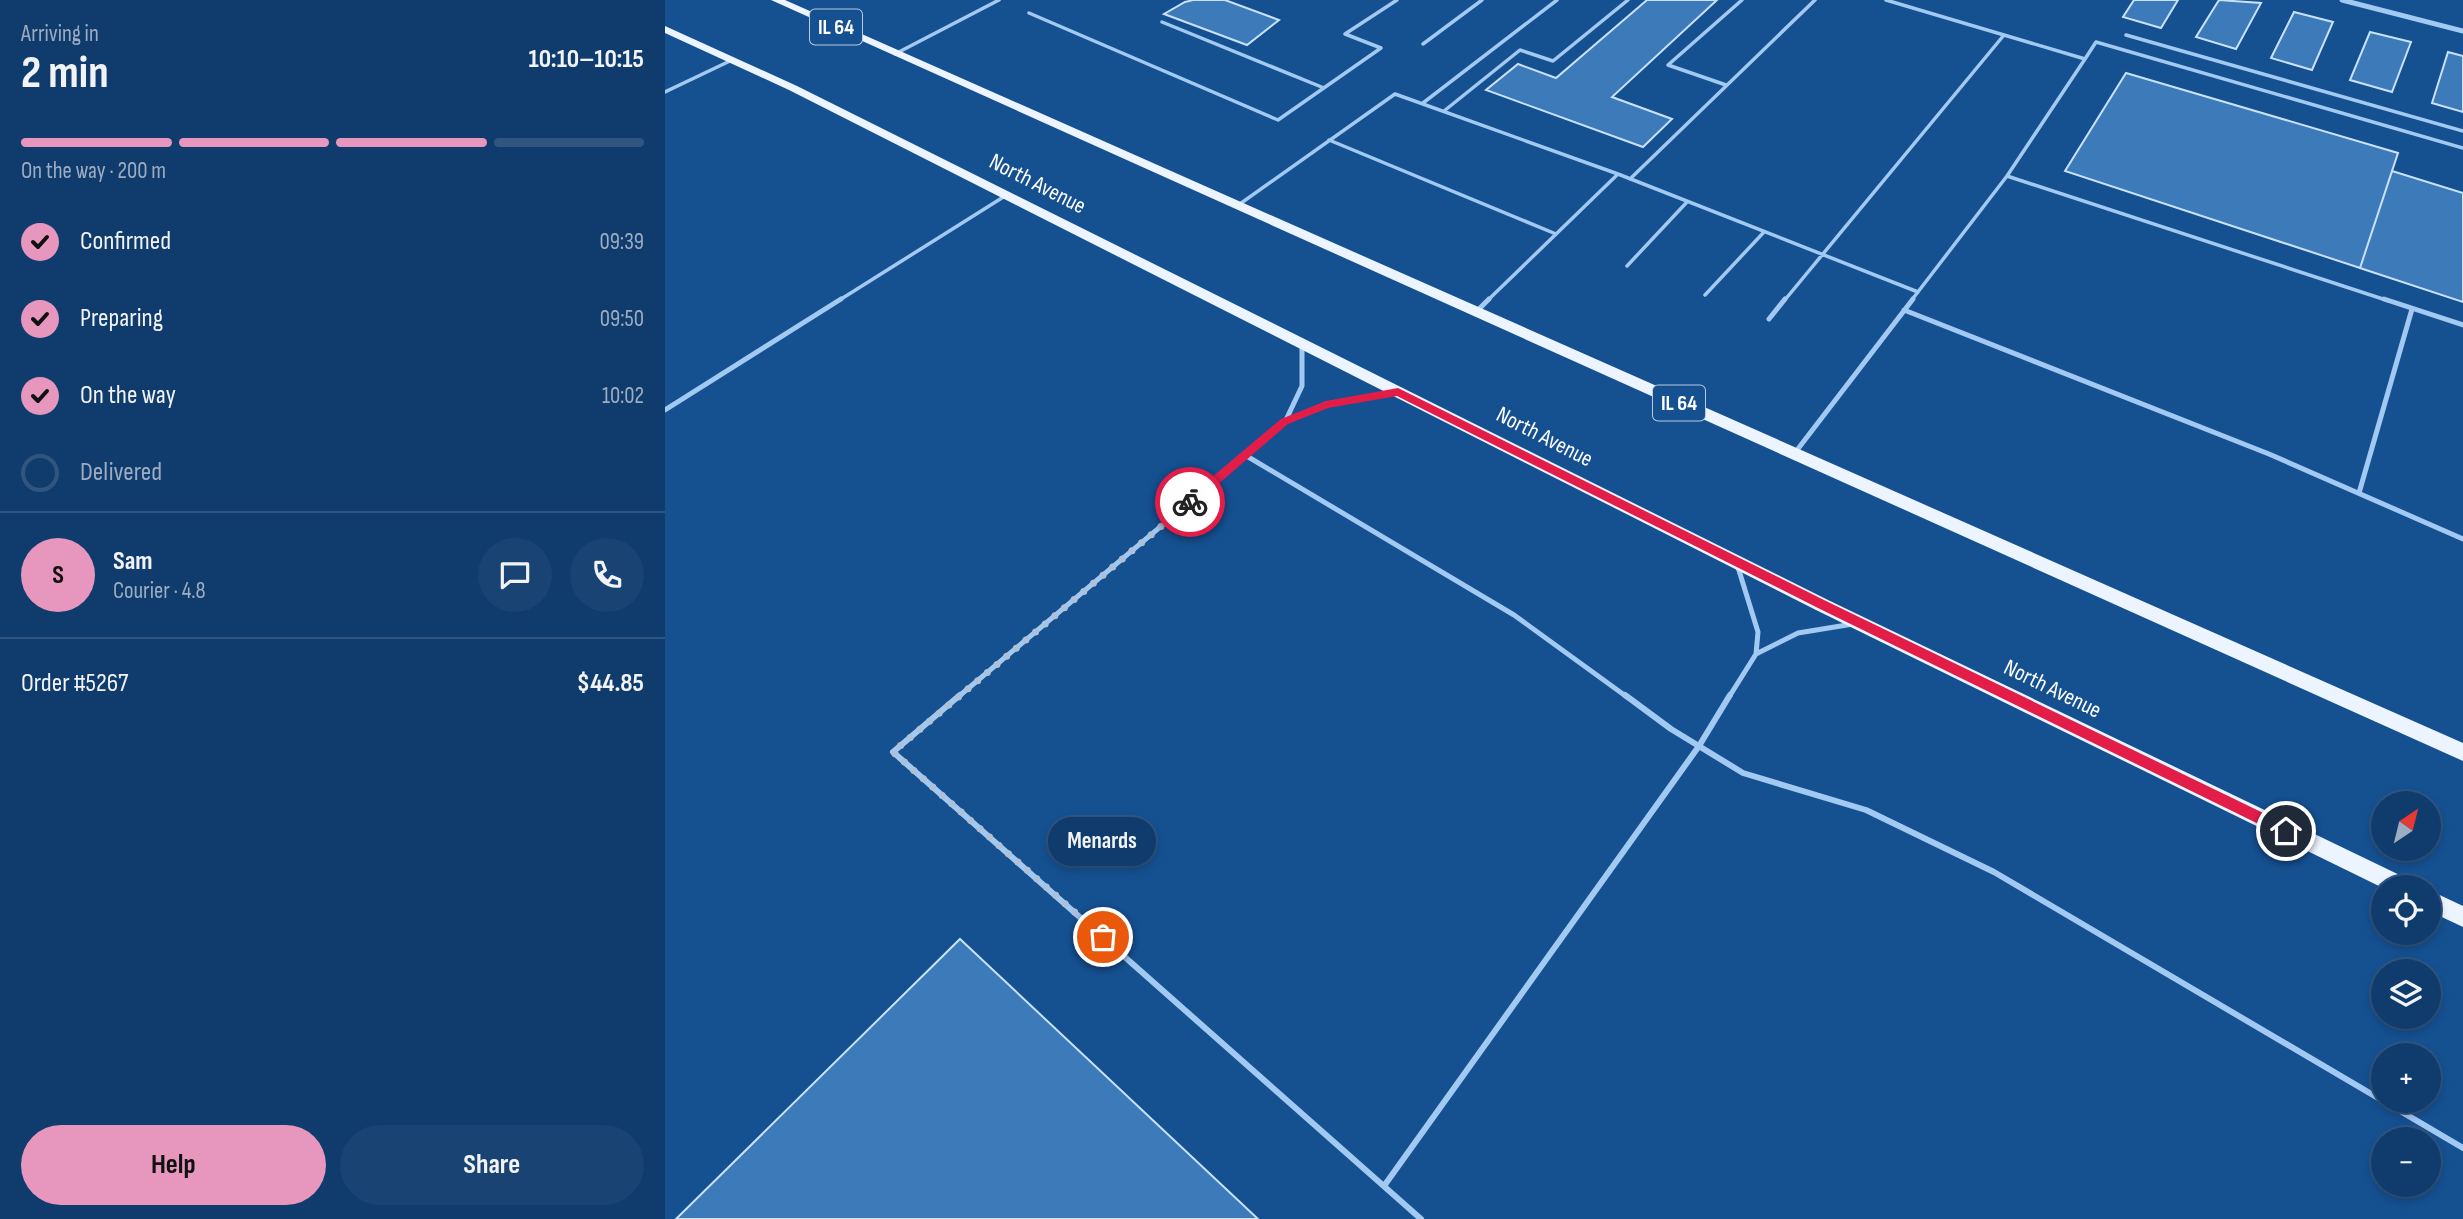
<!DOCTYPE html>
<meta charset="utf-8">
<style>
:root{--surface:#103c6d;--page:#194372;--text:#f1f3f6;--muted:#9cadc2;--line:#305680;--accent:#e797bd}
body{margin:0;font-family:"Sofia Sans Condensed",sans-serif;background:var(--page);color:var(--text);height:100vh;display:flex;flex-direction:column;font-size:26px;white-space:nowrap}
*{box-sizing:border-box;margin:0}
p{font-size:23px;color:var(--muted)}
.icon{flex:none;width:38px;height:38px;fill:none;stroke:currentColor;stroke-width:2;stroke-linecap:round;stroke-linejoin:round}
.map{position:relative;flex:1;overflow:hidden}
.side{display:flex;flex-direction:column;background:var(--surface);width:665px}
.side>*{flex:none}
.needle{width:46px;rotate:35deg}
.buttons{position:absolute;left:1706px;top:791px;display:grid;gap:14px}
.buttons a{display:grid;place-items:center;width:70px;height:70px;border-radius:50%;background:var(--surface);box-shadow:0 4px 10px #0003,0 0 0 2px var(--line);font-size:35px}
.pin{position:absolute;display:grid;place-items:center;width:60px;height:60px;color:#fff;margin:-30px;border:4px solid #fff;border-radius:50%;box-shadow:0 2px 7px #0007}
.courier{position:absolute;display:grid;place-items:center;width:70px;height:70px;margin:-35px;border:5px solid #e11d48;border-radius:50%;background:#fff;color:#222;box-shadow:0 2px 9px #0007}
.bubble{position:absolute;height:49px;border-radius:24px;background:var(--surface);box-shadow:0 4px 10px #0003,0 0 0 2px var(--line);font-size:23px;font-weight:700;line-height:49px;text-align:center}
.summary em{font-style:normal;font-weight:700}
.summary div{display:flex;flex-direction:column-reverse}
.summary{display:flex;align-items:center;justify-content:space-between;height:119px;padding:0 21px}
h1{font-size:46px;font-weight:700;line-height:52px}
.bar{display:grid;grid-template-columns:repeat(4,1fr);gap:10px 7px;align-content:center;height:84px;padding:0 21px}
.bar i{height:9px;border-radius:5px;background:var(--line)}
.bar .current{background:var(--accent)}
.bar p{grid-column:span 4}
.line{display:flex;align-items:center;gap:18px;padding:0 21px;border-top:2px solid var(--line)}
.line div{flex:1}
.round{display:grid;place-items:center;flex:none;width:74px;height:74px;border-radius:37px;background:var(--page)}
ol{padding:0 21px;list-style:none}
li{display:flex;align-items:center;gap:21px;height:77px}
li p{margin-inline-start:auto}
li .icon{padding:7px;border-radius:50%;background:var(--accent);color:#111;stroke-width:4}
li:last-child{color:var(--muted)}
li i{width:38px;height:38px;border:4px solid var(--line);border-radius:50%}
.primary-button{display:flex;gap:14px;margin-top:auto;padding:14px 21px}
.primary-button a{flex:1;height:80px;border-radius:42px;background:var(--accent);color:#111;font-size:28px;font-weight:700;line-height:80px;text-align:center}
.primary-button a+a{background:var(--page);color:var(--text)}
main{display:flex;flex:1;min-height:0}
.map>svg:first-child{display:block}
</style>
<main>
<section class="side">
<div class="summary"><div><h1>2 min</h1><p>Arriving in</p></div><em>10:10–10:15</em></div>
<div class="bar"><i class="current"></i><i class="current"></i><i class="current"></i><i></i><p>On the way · 200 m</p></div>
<ol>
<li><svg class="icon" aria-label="check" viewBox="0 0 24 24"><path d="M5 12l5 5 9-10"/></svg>Confirmed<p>09:39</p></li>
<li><svg class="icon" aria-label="check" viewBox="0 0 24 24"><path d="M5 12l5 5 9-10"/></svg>Preparing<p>09:50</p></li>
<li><svg class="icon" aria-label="check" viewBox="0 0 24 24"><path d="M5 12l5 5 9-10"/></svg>On the way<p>10:02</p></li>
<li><i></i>Delivered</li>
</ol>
<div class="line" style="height:126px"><b class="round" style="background:var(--accent);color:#111">S</b><div><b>Sam</b><p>Courier · 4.8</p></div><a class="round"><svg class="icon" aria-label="chat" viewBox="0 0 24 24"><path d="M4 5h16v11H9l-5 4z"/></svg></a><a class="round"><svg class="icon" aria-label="phone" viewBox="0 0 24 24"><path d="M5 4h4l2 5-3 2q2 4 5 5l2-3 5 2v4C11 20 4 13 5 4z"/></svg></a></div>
<div class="line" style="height:91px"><div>Order #5267</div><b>$44.85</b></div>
<div class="primary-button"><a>Help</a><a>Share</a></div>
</section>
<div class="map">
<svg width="1798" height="1219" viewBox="0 0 1798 1219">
<rect width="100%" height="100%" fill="#155091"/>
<path fill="#3d7ab9" stroke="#c9e2fc" stroke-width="2" d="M 528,0 L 560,0 L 614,20 L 582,45 L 499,14 L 520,2 Z
M 982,0 L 1052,0 L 947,97 L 1007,119 L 978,147 L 821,90 L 853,64 L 891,78 Z
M 1469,0 L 1513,0 L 1496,28 L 1458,17 Z
M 1554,0 L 1596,3 L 1571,49 L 1531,37 Z
M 1629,12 L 1668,22 L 1647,70 L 1606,58 Z
M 1705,32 L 1746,42 L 1727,92 L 1685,80 Z
M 1783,52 L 1798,56 L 1798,112 L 1767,103 Z
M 1461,73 L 1733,153 L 1695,268 L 1400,171 Z
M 1727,171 L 1798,193 L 1798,302 L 1695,268 Z
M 295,939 L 593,1219 L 11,1219 Z"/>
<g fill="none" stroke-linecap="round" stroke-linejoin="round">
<path stroke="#a2c9f1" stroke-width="3.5" d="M 1221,0 L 1420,59 L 1342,176
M 364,13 L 613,120 L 716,48 L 680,34 L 732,0
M 497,22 L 659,88
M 1461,35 L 1798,131
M 758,44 L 817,0
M 230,54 L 334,0
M 1420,59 L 1431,42 L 1798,148
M 1061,85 L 1003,65 L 1077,0
M 0,92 L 67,60
M 758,103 L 892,0
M 779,111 L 855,50 L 888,61 L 963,0
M 664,140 L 891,234
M 953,174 L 1253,292
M 965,179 L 1150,0
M 572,206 L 730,94 L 953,174 L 822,301
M 962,266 L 1022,202
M 1040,295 L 1099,232
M 173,301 L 340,196
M 1119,301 L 1339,35
M 1246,301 L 1342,176 L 1724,301"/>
<path stroke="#a2c9f1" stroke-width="5" d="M 1719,299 L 1798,325
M 1239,310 L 1604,454 L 1798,539
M 812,311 L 824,299
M 1104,319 L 1120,299
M 0,410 L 176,299
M 620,422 L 637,386 L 637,345
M 1129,454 L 1248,299
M 580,455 L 849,615 L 962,697
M 1694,493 L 1747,309
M 1091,654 L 1133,633 L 1188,624
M 293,697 L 620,422 L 661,404 L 729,393
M 1064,697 L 1091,654 L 1093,632 L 1072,564"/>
<path stroke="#a2c9f1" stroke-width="6" d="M 295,695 L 228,752 L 756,1219
M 960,695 L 1006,729 L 1078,773 L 1201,810 L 1329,872 L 1798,1148
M 719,1186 L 1034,746 L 1065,695"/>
<path stroke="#a2c9f1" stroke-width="5" d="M 1677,0 L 1798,31"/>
<path fill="#ecf4ff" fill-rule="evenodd" d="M 106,0 L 120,0 L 1798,743 L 1798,761 Z
M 0,26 L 132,86 L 1163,600 L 1745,880 L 1748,887 L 1718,888 L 1151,610 L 124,90 L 0,33 Z
M 1764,890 L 1798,906 L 1798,927 L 1764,911 Z"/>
</g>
<path fill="#e11d48" d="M 733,388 L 1161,601 L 1625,826 L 1625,835 L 1616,835 L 1153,608 L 732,396 L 663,408 L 623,424 L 529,505 L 521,505 L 521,499 L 616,419 L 661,401 Z"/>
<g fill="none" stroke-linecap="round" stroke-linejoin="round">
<path stroke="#adc2d8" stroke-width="7" stroke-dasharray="0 12.6" d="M 438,937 L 228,752 L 525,502"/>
</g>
<g text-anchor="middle" stroke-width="5" stroke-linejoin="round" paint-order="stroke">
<g fill="#155091" stroke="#b9cade" stroke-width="2">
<rect x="145" y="9.5" width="52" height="35" rx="5"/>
<rect x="988" y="385.5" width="52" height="35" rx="5"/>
</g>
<g font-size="21" font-weight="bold" fill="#fff">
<text x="171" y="34">IL 64</text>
<text x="1014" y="410">IL 64</text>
</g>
<g font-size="23" fill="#fff" stroke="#155091">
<text transform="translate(373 183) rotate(27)" y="8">North Avenue</text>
<text transform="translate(880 436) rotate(27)" y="8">North Avenue</text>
<text transform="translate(1388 688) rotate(26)" y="8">North Avenue</text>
</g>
</g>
</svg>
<div class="buttons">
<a><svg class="needle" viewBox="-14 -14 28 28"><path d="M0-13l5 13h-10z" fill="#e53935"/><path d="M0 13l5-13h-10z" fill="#9cadc2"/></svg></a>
<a><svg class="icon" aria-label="locate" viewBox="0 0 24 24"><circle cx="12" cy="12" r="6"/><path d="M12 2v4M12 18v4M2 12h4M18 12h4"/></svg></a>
<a><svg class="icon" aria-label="layers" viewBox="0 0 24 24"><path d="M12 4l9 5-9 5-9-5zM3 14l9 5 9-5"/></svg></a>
<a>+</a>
<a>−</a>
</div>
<div class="pin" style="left:438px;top:937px;background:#ea580c"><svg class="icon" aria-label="bag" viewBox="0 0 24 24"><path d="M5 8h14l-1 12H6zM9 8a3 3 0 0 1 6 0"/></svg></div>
<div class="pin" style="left:1621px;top:831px;background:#1f2937"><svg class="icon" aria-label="home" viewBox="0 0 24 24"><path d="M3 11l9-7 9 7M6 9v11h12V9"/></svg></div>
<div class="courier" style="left:525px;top:502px"><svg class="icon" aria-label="bike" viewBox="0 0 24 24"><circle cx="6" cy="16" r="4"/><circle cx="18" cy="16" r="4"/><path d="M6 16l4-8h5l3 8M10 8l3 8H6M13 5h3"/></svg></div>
<div class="bubble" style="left:383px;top:817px;width:108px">Menards</div>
</div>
</main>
